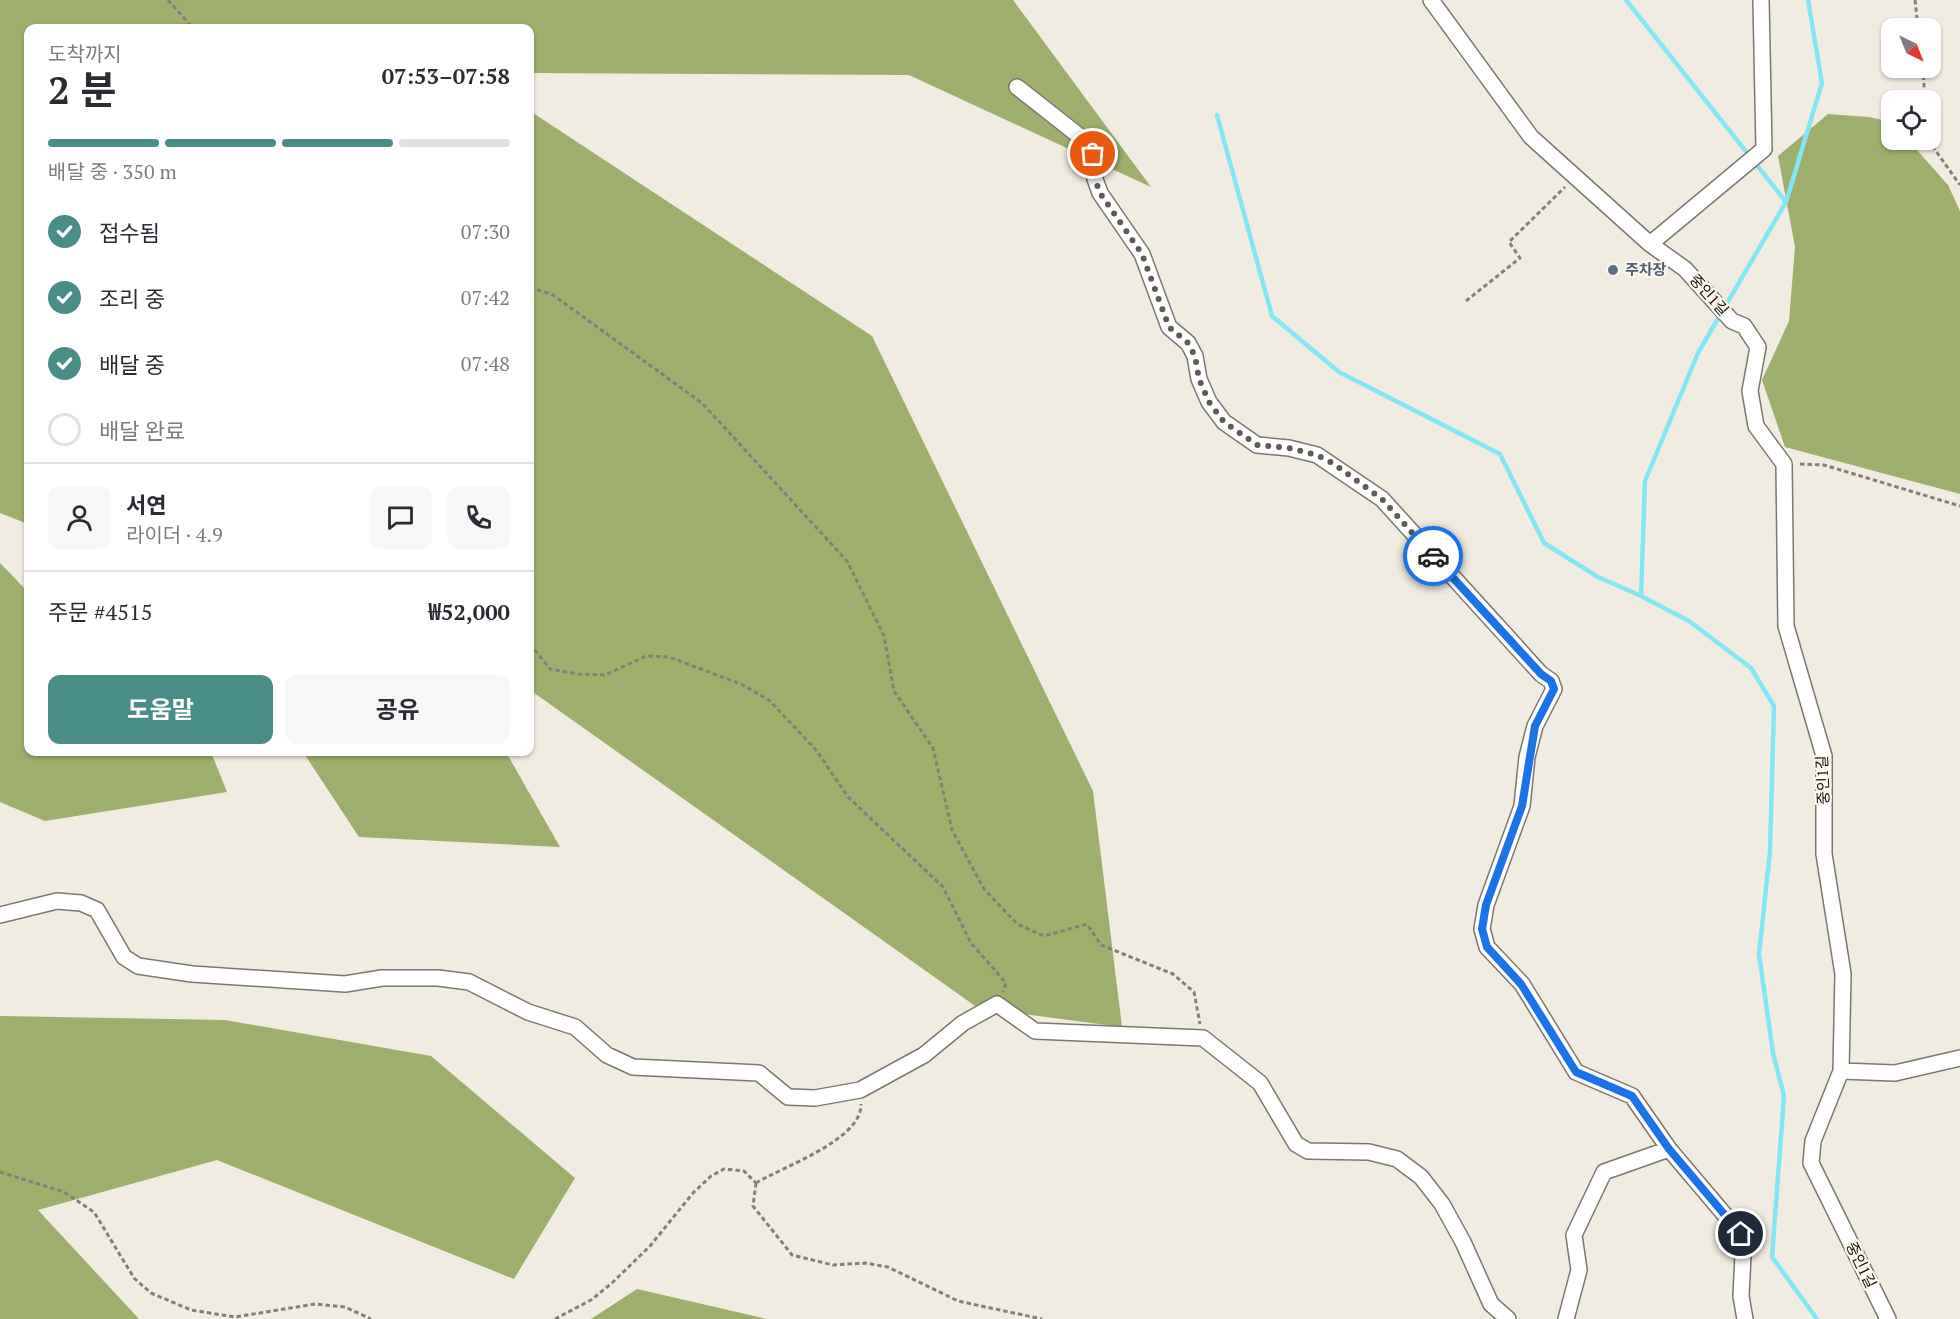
<!DOCTYPE html>
<html lang="ko">
<meta charset="utf-8">
<style>
:root{--surface:#fff;--page:#f7f7f7;--text:#2b2b33;--muted:#7c7c81;--line:#e1e1e2;--accent:#488e87}
body{margin:0;font-family:"PT Serif","Noto Sans KR",serif;background:var(--page);color:var(--text);height:100vh;display:flex;flex-direction:column;font-size:22px;white-space:nowrap}
*{box-sizing:border-box;margin:0}
p{font-size:20px;color:var(--muted)}
.icon{flex:none;width:33px;height:33px;fill:none;stroke:currentColor;stroke-width:2;stroke-linecap:round;stroke-linejoin:round}
.map{position:relative;flex:1;overflow:hidden}
.details{position:absolute;left:24px;top:24px;width:510px;height:732px;display:flex;flex-direction:column;background:var(--surface);border-radius:12px;box-shadow:0 2px 4px #0004}
.details>*{flex:none}
.needle{width:39px;rotate:137deg}
.tools{position:absolute;left:1881px;top:18px;display:grid;gap:12px}
.tools a{display:grid;place-items:center;width:60px;height:60px;border-radius:12px;background:var(--surface);box-shadow:0 2px 4px #0004;font-size:30px}
.pin{position:absolute;display:grid;place-items:center;width:51px;height:51px;color:#fff;margin:-26px;border:3px solid #fff;border-radius:50%;box-shadow:0 2px 6px #0007}
.courier{position:absolute;display:grid;place-items:center;width:60px;height:60px;margin:-30px;border:4px solid #1a73e8;border-radius:50%;background:#fff;color:#222;box-shadow:0 2px 8px #0007}
.head em{font-style:normal;font-weight:700}
.head div{display:flex;flex-direction:column-reverse}
.head{display:flex;align-items:center;justify-content:space-between;height:102px;padding:0 24px}
h1{font-size:39px;font-weight:700;line-height:45px}
.bar{display:grid;grid-template-columns:repeat(4,1fr);gap:9px 6px;align-content:center;height:72px;padding:0 24px}
.bar i{height:8px;border-radius:4px;background:var(--line)}
.bar .on{background:var(--accent)}
.bar p{grid-column:span 4}
.line{display:flex;align-items:center;gap:15px;padding:0 24px;border-top:2px solid var(--line)}
.line div{flex:1}
.round{display:grid;place-items:center;flex:none;width:63px;height:63px;border-radius:12px;background:var(--page)}
ol{padding:0 24px;list-style:none}
li{display:flex;align-items:center;gap:18px;height:66px}
li p{margin-inline-start:auto}
li .icon{padding:6px;border-radius:50%;background:var(--accent);color:#fff;stroke-width:4}
li:last-child{color:var(--muted)}
li i{width:33px;height:33px;border:3px solid var(--line);border-radius:50%}
.cta{display:flex;gap:12px;margin-top:auto;padding:12px 24px}
.cta a{flex:1;height:69px;border-radius:12px;background:var(--accent);color:#fff;font-size:24px;font-weight:700;line-height:69px;text-align:center}
.cta a+a{background:var(--page);color:var(--text)}
.map>svg:first-child{display:block}
</style>
<div class="map">
<svg width="1960" height="1319" viewBox="0 0 1960 1319">
<rect width="100%" height="100%" fill="#f1ece1"/>
<path fill="#9daf6a" d="M 0,0 L 1013,0 L 1151,187 L 909,75 L 530,73 L 530,28 L 28,28 L 28,524 L 0,513 Z
M 530,111 L 872,336 L 1093,791 L 1122,1027 L 978,1008 L 530,690 Z
M 1828,114 L 1869,117 L 1891,122 L 1892,140 L 1908,140 L 1948,185 L 1960,211 L 1960,494 L 1785,447 L 1762,380 L 1789,321 L 1795,247 L 1778,156 Z
M 0,563 L 28,592 L 28,752 L 211,752 L 227,792 L 45,821 L 0,802 Z
M 303,752 L 506,752 L 560,847 L 359,837 Z
M 0,1016 L 225,1020 L 431,1056 L 575,1178 L 514,1279 L 217,1160 L 38,1210 L 139,1319 L 0,1319 Z
M 637,1289 L 767,1319 L 591,1319 Z"/>
<g fill="none" stroke-linecap="round" stroke-linejoin="round">
<path stroke="#82e6f4" stroke-width="4.5" d="M 1626,0 L 1786,202 L 1698,353 L 1645,481 L 1641,596 L 1689,621 L 1751,668 L 1774,706 L 1770,851 L 1759,954 L 1773,1053 L 1784,1096 L 1772,1257 L 1817,1319
M 1217,115 L 1272,316 L 1339,372 L 1500,454 L 1544,543 L 1598,577 L 1641,596
M 1786,202 L 1822,83 L 1808,0"/>
<defs>
<path id="street" d="M 1431,0 L 1531,137 L 1650,244 L 1685,269 L 1732,321 L 1744,326 L 1758,347 L 1750,391 L 1756,426 L 1784,464 L 1786,626 L 1824,756 L 1824,854 L 1843,974 L 1841,1071 L 1813,1141 L 1811,1163 L 1888,1319
M 1017,87 L 1078,135 L 1093,154 L 1095,179 L 1100,193 L 1142,254 L 1169,327 L 1188,343 L 1195,356 L 1199,379 L 1209,402 L 1224,422 L 1257,445 L 1289,448 L 1317,455 L 1382,499 L 1541,674 L 1551,681 L 1554,689 L 1535,726 L 1527,757 L 1522,806 L 1486,905 L 1482,929 L 1487,947 L 1522,984 L 1576,1072 L 1632,1096 L 1669,1149 L 1741,1234 L 1743,1255 L 1741,1296 L 1745,1319
M 1650,244 L 1764,149 L 1761,0
M 0,915 L 57,901 L 81,903 L 97,910 L 124,957 L 138,966 L 192,974 L 345,984 L 382,978 L 438,978 L 469,982 L 528,1012 L 575,1027 L 607,1055 L 633,1067 L 759,1073 L 788,1097 L 815,1098 L 860,1090 L 924,1055 L 963,1023 L 997,1004 L 1035,1031 L 1203,1038 L 1260,1083 L 1296,1144 L 1308,1151 L 1369,1152 L 1397,1159 L 1421,1177 L 1442,1204 L 1463,1242 L 1491,1304 L 1508,1319
M 1841,1071 L 1895,1073 L 1960,1058
M 1566,1319 L 1579,1270 L 1574,1235 L 1604,1172 L 1669,1149"/>
</defs>
<use href="#street" stroke="#7c776e" stroke-width="18"/>
<path stroke="#827f78" stroke-width="3" stroke-dasharray="4.5 3" stroke-linecap="butt" d="M 168,0 L 193,28
M 1915,0 L 1918,28
M 1923,68 L 1925,100
M 1928,140 L 1960,185
M 530,287 L 553,295 L 702,403 L 847,561 L 884,636 L 894,691 L 933,748 L 952,830 L 984,889 L 1017,924 L 1044,936 L 1087,924 L 1101,945 L 1173,974 L 1194,992 L 1200,1024
M 1466,301 L 1520,258 L 1509,242 L 1565,187
M 1800,464 L 1824,465 L 1960,506
M 530,644 L 550,669 L 578,674 L 605,675 L 646,656 L 669,657 L 741,684 L 769,700 L 817,751 L 848,797 L 943,887 L 971,943 L 1006,983 L 1003,992
M 0,1172 L 64,1192 L 94,1212 L 134,1278 L 151,1293 L 191,1310 L 235,1317 L 315,1304 L 345,1307 L 371,1319
M 756,1183 L 753,1206 L 792,1255 L 833,1265 L 865,1263 L 888,1267 L 958,1301 L 1042,1319
M 756,1183 C 782,1167 862,1140 861,1104
M 555,1319 L 591,1300 L 612,1283 L 650,1246 L 693,1193 L 711,1176 L 724,1169 L 744,1171 L 756,1183"/>
<use href="#street" stroke="#fff" stroke-width="15"/>
</g>
<g fill="none" stroke-linecap="round" stroke-linejoin="round">
<path stroke="#5f5c57" stroke-width="6" stroke-dasharray="0 10.8" d="M 1093,154 L 1095,179 L 1100,193 L 1142,254 L 1169,327 L 1188,343 L 1195,356 L 1199,379 L 1209,402 L 1224,422 L 1257,445 L 1289,448 L 1317,455 L 1334,464 L 1382,499 L 1433,556"/>
<path stroke="#1a73e8" stroke-width="8" d="M 1433,556 L 1541,674 L 1551,681 L 1554,689 L 1535,726 L 1522,806 L 1486,905 L 1482,929 L 1487,947 L 1521,984 L 1576,1072 L 1632,1096 L 1669,1149 L 1741,1234"/>
</g>
<circle fill="#5c6f8a" stroke="#fef9ee" stroke-width="2" cx="1613" cy="270" r="6"/>
<g text-anchor="middle" stroke-width="4.5" stroke-linejoin="round" paint-order="stroke">
<g font-size="15" font-weight="bold" fill="#4e5e75" stroke="#fef9ee" text-anchor="start">
<text x="1625" y="275">주차장</text>
</g>
<g font-size="15" fill="#110f0c" stroke="#fef9ee">
<text transform="translate(1709 295) rotate(48)" y="5">중인1길</text>
<text transform="translate(1823 780) rotate(-92)" y="5">중인1길</text>
<text transform="translate(1861 1265) rotate(64)" y="5">중인1길</text>
</g>
</g>
</svg>
<div class="tools">
<a><svg class="needle" viewBox="-14 -14 28 28"><path d="M0-13l5 13h-10z" fill="#e53935"/><path d="M0 13l5-13h-10z" fill="#7c7c81"/></svg></a>
<a><svg class="icon" aria-label="locate" viewBox="0 0 24 24"><circle cx="12" cy="12" r="6"/><path d="M12 2v4M12 18v4M2 12h4M18 12h4"/></svg></a>
</div>
<div class="pin" style="left:1093px;top:154px;background:#ea580c"><svg class="icon" aria-label="bag" viewBox="0 0 24 24"><path d="M5 8h14l-1 12H6zM9 8a3 3 0 0 1 6 0"/></svg></div>
<div class="pin" style="left:1741px;top:1234px;background:#1f2937"><svg class="icon" aria-label="home" viewBox="0 0 24 24"><path d="M3 11l9-7 9 7M6 9v11h12V9"/></svg></div>
<div class="courier" style="left:1433px;top:556px"><svg class="icon" aria-label="car" viewBox="0 0 24 24"><path d="M5 17H2v-5l4-1 3-4h7l3 4 3 1v5h-3M9 17h6M6 11h13"/><circle cx="7" cy="17" r="2"/><circle cx="17" cy="17" r="2"/></svg></div>
<section class="details">
<div class="head"><div><h1>2 분</h1><p>도착까지</p></div><em>07:53–07:58</em></div>
<div class="bar"><i class="on"></i><i class="on"></i><i class="on"></i><i></i><p>배달 중 · 350 m</p></div>
<ol>
<li><svg class="icon" aria-label="check" viewBox="0 0 24 24"><path d="M5 12l5 5 9-10"/></svg>접수됨<p>07:30</p></li>
<li><svg class="icon" aria-label="check" viewBox="0 0 24 24"><path d="M5 12l5 5 9-10"/></svg>조리 중<p>07:42</p></li>
<li><svg class="icon" aria-label="check" viewBox="0 0 24 24"><path d="M5 12l5 5 9-10"/></svg>배달 중<p>07:48</p></li>
<li><i></i>배달 완료</li>
</ol>
<div class="line" style="height:108px"><a class="round"><svg class="icon" aria-label="person" viewBox="0 0 24 24"><circle cx="12" cy="8" r="4"/><path d="M4 21q1-7 8-7t8 7"/></svg></a><div><b>서연</b><p>라이더 · 4.9</p></div><a class="round"><svg class="icon" aria-label="chat" viewBox="0 0 24 24"><path d="M4 5h16v11H9l-5 4z"/></svg></a><a class="round"><svg class="icon" aria-label="phone" viewBox="0 0 24 24"><path d="M5 4h4l2 5-3 2q2 4 5 5l2-3 5 2v4C11 20 4 13 5 4z"/></svg></a></div>
<div class="line" style="height:78px"><div>주문 #4515</div><b>₩52,000</b></div>
<div class="cta"><a>도움말</a><a>공유</a></div>
</section>
</div>
